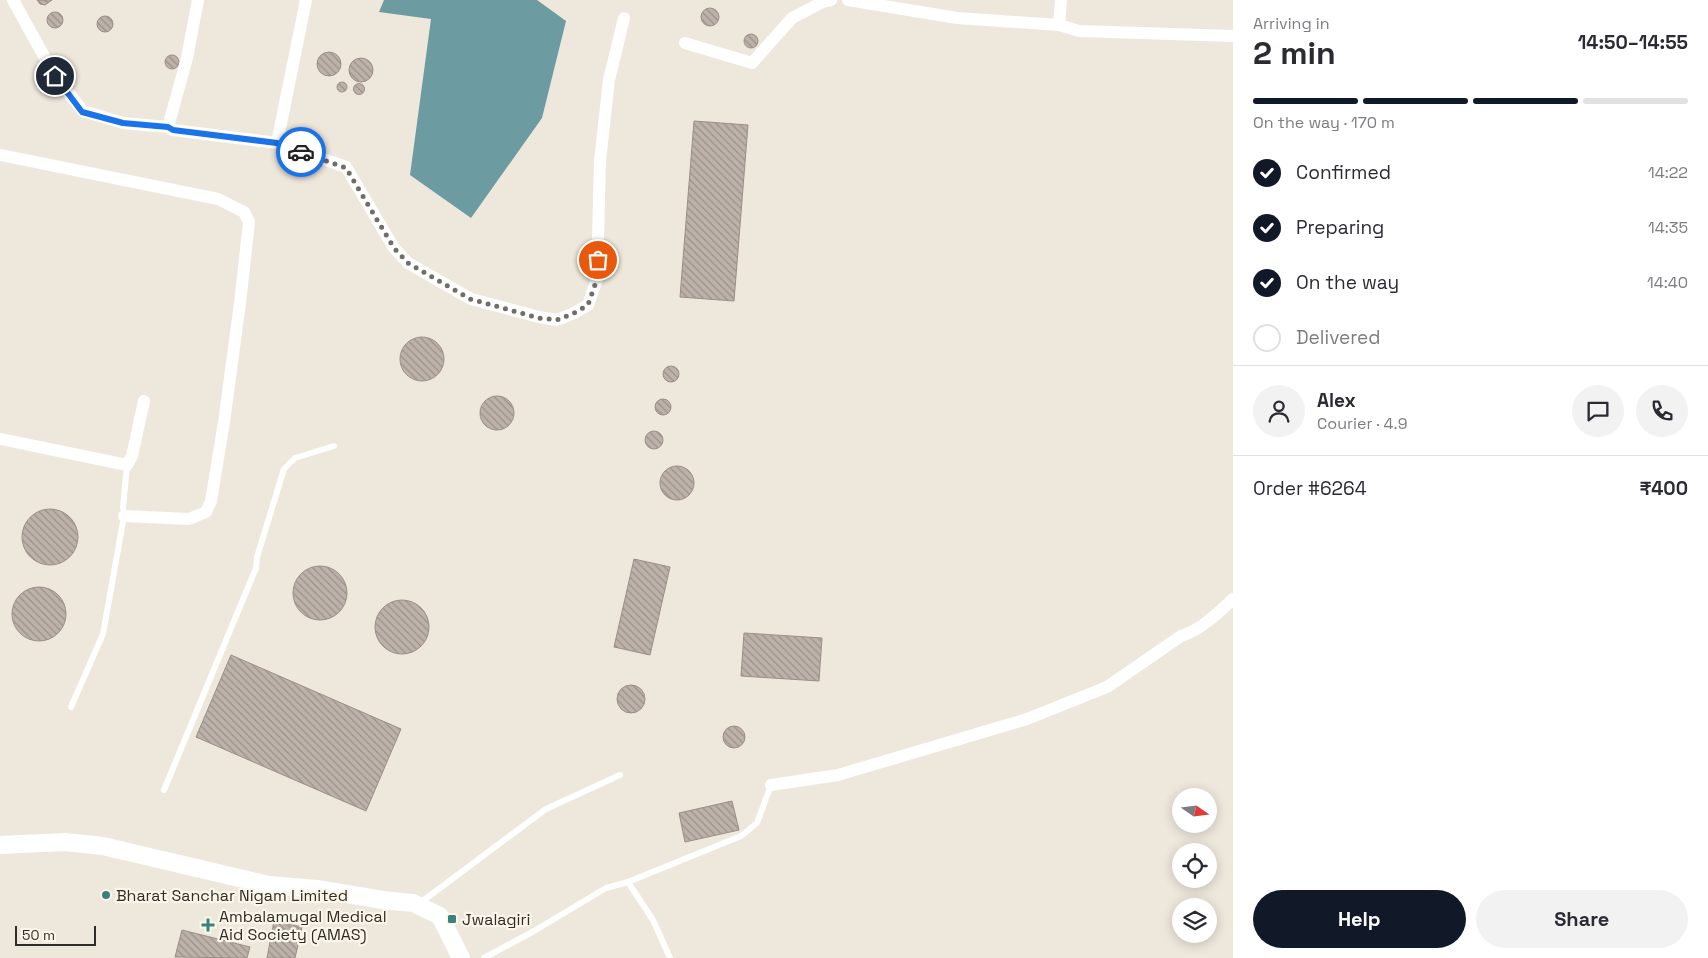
<!DOCTYPE html>
<meta charset="utf-8">
<style>
:root{--surface:#fff;--page:#f2f2f3;--text:#2b2b33;--muted:#7c7c81;--line:#e1e1e2;--accent:#111827}
body{margin:0;font-family:"Space Grotesk",sans-serif;background:var(--page);color:var(--text);height:100vh;display:flex;flex-direction:column;font-size:19px;white-space:nowrap}
*{box-sizing:border-box;margin:0}
p{font-size:16px;color:var(--muted)}
.icon{flex:none;width:28px;height:28px;fill:none;stroke:currentColor;stroke-width:2;stroke-linecap:round;stroke-linejoin:round}
.map{position:relative;flex:1;overflow:hidden}
.details{display:flex;flex-direction:column;background:var(--surface);width:475px}
.details>*{flex:none}
.needle{width:32px;rotate:104deg}
.tools{position:absolute;left:1172px;top:788px;display:grid;gap:10px}
.tools a{display:grid;place-items:center;width:45px;height:45px;border-radius:50%;background:var(--surface);box-shadow:0 2px 12px #0003;font-size:25px}
.scale{position:absolute;left:15px;bottom:12px;width:81px;box-sizing:border-box;padding-left:5px;border:2px solid #2f2d28;border-top:0;font-size:14px;line-height:18px;white-space:nowrap;color:#2f2d28;-webkit-text-stroke:4px #fcf5e9;paint-order:stroke}
.pin{position:absolute;display:grid;place-items:center;width:42px;height:42px;color:#fff;margin:-21px;border:2px solid #fff;border-radius:50%;box-shadow:0 1px 5px #0007}
.courier{position:absolute;display:grid;place-items:center;width:50px;height:50px;margin:-25px;border:4px solid #1a73e8;border-radius:50%;background:#fff;color:#222;box-shadow:0 1px 6px #0007}
.headline em{font-style:normal;font-weight:600}
.headline div{display:flex;flex-direction:column-reverse}
.headline{display:flex;align-items:center;justify-content:space-between;height:85px;padding:0 20px}
h1{font-size:32px;font-weight:600;line-height:38px}
.bar{display:grid;grid-template-columns:repeat(4,1fr);gap:8px 5px;align-content:center;height:60px;padding:0 20px}
.bar i{height:6px;border-radius:4px;background:var(--line)}
.bar .active{background:var(--accent)}
.bar p{grid-column:span 4}
.line{display:flex;align-items:center;gap:12px;padding:0 20px;border-top:1px solid var(--line)}
.line div{flex:1}
.round{display:grid;place-items:center;flex:none;width:52px;height:52px;border-radius:26px;background:var(--page)}
ol{padding:0 20px;list-style:none}
li{display:flex;align-items:center;gap:15px;height:55px}
li p{margin-inline-start:auto}
li .icon{padding:5px;border-radius:50%;background:var(--accent);color:#fff;stroke-width:4}
li:last-child{color:var(--muted)}
li i{width:28px;height:28px;border:2px solid var(--line);border-radius:50%}
.button{display:flex;gap:10px;margin-top:auto;padding:10px 20px}
.button a{flex:1;height:58px;border-radius:30px;background:var(--accent);color:#fff;font-size:20px;font-weight:600;line-height:58px;text-align:center}
.button a+a{background:var(--page);color:var(--text)}
main{display:flex;flex:1;min-height:0}
.map>svg:first-child{display:block}
</style>
<main>
<div class="map">
<svg width="1233" height="958" viewBox="0 0 1233 958">
<defs>
<pattern id="building-back-hatch" width="6" height="6" patternUnits="userSpaceOnUse" patternTransform="scale(1.25)"><rect width="6" height="6" fill="#bdb2aa"/><path d="M-1 5l2 2M0 0l6 6M5-1l2 2" fill="none" stroke="#9a918a"/></pattern>
</defs>
<rect width="100%" height="100%" fill="#eee7dc"/>
<path fill="#6c9ba2" d="M 384,0 L 537,0 L 566,21 L 542,118 L 471,218 L 410,175 L 431,19 L 379,12 Z"/>
<path fill="url(#building-back-hatch)" stroke="#9a8f88" d="M 37,0 L 52,0 L 45,5 L 40,4 Z
M701 17a9 9 0 1 1 18 0a9 9 0 1 1-18 0Z
M47 20a8 8 0 1 1 16 0a8 8 0 1 1-16 0Z
M97 24a8 8 0 1 1 16 0a8 8 0 1 1-16 0Z
M744 41a7 7 0 1 1 14 0a7 7 0 1 1-14 0Z
M317 64a12 12 0 1 1 24 0a12 12 0 1 1-24 0Z
M165 62a7 7 0 1 1 14 0a7 7 0 1 1-14 0Z
M349 70a12 12 0 1 1 24 0a12 12 0 1 1-24 0Z
M337 87a5 5 0 1 1 10 0a5 5 0 1 1-10 0Z
M353.5 89a5.5 5.5 0 1 1 11 0a5.5 5.5 0 1 1-11 0Z
M 694,121 L 748,125 L 734,301 L 680,297 Z
M400 359a22 22 0 1 1 44 0a22 22 0 1 1-44 0Z
M663 374a8 8 0 1 1 16 0a8 8 0 1 1-16 0Z
M480 413a17 17 0 1 1 34 0a17 17 0 1 1-34 0Z
M655 407a8 8 0 1 1 16 0a8 8 0 1 1-16 0Z
M645 440a9 9 0 1 1 18 0a9 9 0 1 1-18 0Z
M660 483a17 17 0 1 1 34 0a17 17 0 1 1-34 0Z
M22 537a28 28 0 1 1 56 0a28 28 0 1 1-56 0Z
M 634,559 L 670,567 L 650,655 L 614,647 Z
M293 593a27 27 0 1 1 54 0a27 27 0 1 1-54 0Z
M12 614a27 27 0 1 1 54 0a27 27 0 1 1-54 0Z
M375 627a27 27 0 1 1 54 0a27 27 0 1 1-54 0Z
M 744,633 L 822,638 L 819,681 L 741,676 Z
M 231,655 L 401,729 L 366,811 L 196,737 Z
M617 699a14 14 0 1 1 28 0a14 14 0 1 1-28 0Z
M723 737a11 11 0 1 1 22 0a11 11 0 1 1-22 0Z
M 732,801 L 739,830 L 685,842 L 679,813 Z
M 274,921 L 302,927 L 295,958 L 267,958 Z
M 182,930 L 250,947 L 247,958 L 175,957 Z"/>
<g fill="none" stroke-linecap="round" stroke-linejoin="round">
<path stroke="#fff" stroke-width="6" d="M 71,707 L 103,634 L 124,516 L 123,507 L 127,465
M 164,790 L 256,568 L 257,557 L 284,469 L 295,458 L 334,446
M 628,882 L 741,836 L 757,823 L 771,785
M 420,903 L 546,809 L 620,775
M 484,958 L 534,931 L 606,888 L 628,882 L 653,920 L 670,958"/>
<path stroke="#fff" stroke-width="12" d="M 13,0 L 55,76 L 83,111 L 123,123 L 168,127 L 173,130 L 277,143 L 346,167 L 394,248 L 408,263 L 471,299 L 539,317 L 557,320 L 574,313 L 588,305 L 597,279 L 600,161 L 609,80 L 624,18
M 848,0 L 957,18 L 1059,25 L 1079,31 L 1233,36
M 1059,25 L 1061,0
M 685,43 L 752,63 L 792,18 L 823,2 L 831,0
M 168,127 L 187,58 L 198,0
M 277,143 L 306,0
M 0,155 L 218,199 L 244,212 L 249,222 L 240,303 L 224,422 L 211,501 L 206,512 L 189,519 L 124,516
M 0,439 L 127,465 L 132,456 L 144,401
M 771,785 L 838,775 L 1027,719 L 1107,687 L 1181,636 C 1201,630 1218,613 1233,599"/>
<path stroke="#fff" stroke-width="18" d="M 0,845 L 65,842 L 103,846 L 269,885 L 317,889 L 383,900 L 413,903 L 440,916 L 461,958"/>
</g>
<g fill="none" stroke-linecap="round" stroke-linejoin="round">
<path stroke="#726e67" stroke-width="5" stroke-dasharray="0 9" d="M 301,152 L 346,168 L 394,248 L 408,263 L 470,299 L 539,318 L 557,320 L 574,313 L 588,305 L 597,279 L 598,260"/>
<path stroke="#1a73e8" stroke-width="6" d="M 55,76 L 82,112 L 123,123 L 168,127 L 173,130 L 277,143 L 301,152"/>
</g>
<g fill="#3a817b" stroke="#fcf5e9" stroke-width="2">
<circle cx="106" cy="895" r="5"/>
<rect x="447" y="914" width="10" height="10" rx="2.5"/>
<path d="M205.5 917.5h5v5h5v5h-5v5h-5v-5h-5v-5h5z"/>
</g>
<g text-anchor="middle" stroke-width="4.5" stroke-linejoin="round" paint-order="stroke">
<g font-size="16" fill="#2f2d28" stroke="#fcf5e9" text-anchor="start">
<text x="116" y="901">Bharat Sanchar Nigam Limited</text>
<text x="219" y="922">Ambalamugal Medical<tspan x="219" dy="18">Aid Society (AMAS)</tspan></text>
<text x="462" y="925">Jwalagiri</text>
</g>
</g>
</svg>
<div class="tools">
<a><svg class="needle" viewBox="-14 -14 28 28"><path d="M0-13l5 13h-10z" fill="#e53935"/><path d="M0 13l5-13h-10z" fill="#7c7c81"/></svg></a>
<a><svg class="icon" aria-label="locate" viewBox="0 0 24 24"><circle cx="12" cy="12" r="6"/><path d="M12 2v4M12 18v4M2 12h4M18 12h4"/></svg></a>
<a><svg class="icon" aria-label="layers" viewBox="0 0 24 24"><path d="M12 4l9 5-9 5-9-5zM3 14l9 5 9-5"/></svg></a>
</div>
<div class="scale">50 m</div>
<div class="pin" style="left:598px;top:260px;background:#ea580c"><svg class="icon" aria-label="bag" viewBox="0 0 24 24"><path d="M5 8h14l-1 12H6zM9 8a3 3 0 0 1 6 0"/></svg></div>
<div class="pin" style="left:55px;top:76px;background:#1f2937"><svg class="icon" aria-label="home" viewBox="0 0 24 24"><path d="M3 11l9-7 9 7M6 9v11h12V9"/></svg></div>
<div class="courier" style="left:301px;top:152px"><svg class="icon" aria-label="car" viewBox="0 0 24 24"><path d="M5 17H2v-5l4-1 3-4h7l3 4 3 1v5h-3M9 17h6M6 11h13"/><circle cx="7" cy="17" r="2"/><circle cx="17" cy="17" r="2"/></svg></div>
</div>
<section class="details">
<div class="headline"><div><h1>2 min</h1><p>Arriving in</p></div><em>14:50–14:55</em></div>
<div class="bar"><i class="active"></i><i class="active"></i><i class="active"></i><i></i><p>On the way · 170 m</p></div>
<ol>
<li><svg class="icon" aria-label="check" viewBox="0 0 24 24"><path d="M5 12l5 5 9-10"/></svg>Confirmed<p>14:22</p></li>
<li><svg class="icon" aria-label="check" viewBox="0 0 24 24"><path d="M5 12l5 5 9-10"/></svg>Preparing<p>14:35</p></li>
<li><svg class="icon" aria-label="check" viewBox="0 0 24 24"><path d="M5 12l5 5 9-10"/></svg>On the way<p>14:40</p></li>
<li><i></i>Delivered</li>
</ol>
<div class="line" style="height:90px"><a class="round"><svg class="icon" aria-label="person" viewBox="0 0 24 24"><circle cx="12" cy="8" r="4"/><path d="M4 21q1-7 8-7t8 7"/></svg></a><div><b>Alex</b><p>Courier · 4.9</p></div><a class="round"><svg class="icon" aria-label="chat" viewBox="0 0 24 24"><path d="M4 5h16v11H9l-5 4z"/></svg></a><a class="round"><svg class="icon" aria-label="phone" viewBox="0 0 24 24"><path d="M5 4h4l2 5-3 2q2 4 5 5l2-3 5 2v4C11 20 4 13 5 4z"/></svg></a></div>
<div class="line" style="height:65px"><div>Order #6264</div><b>₹400</b></div>
<div class="button"><a>Help</a><a>Share</a></div>
</section>
</main>
